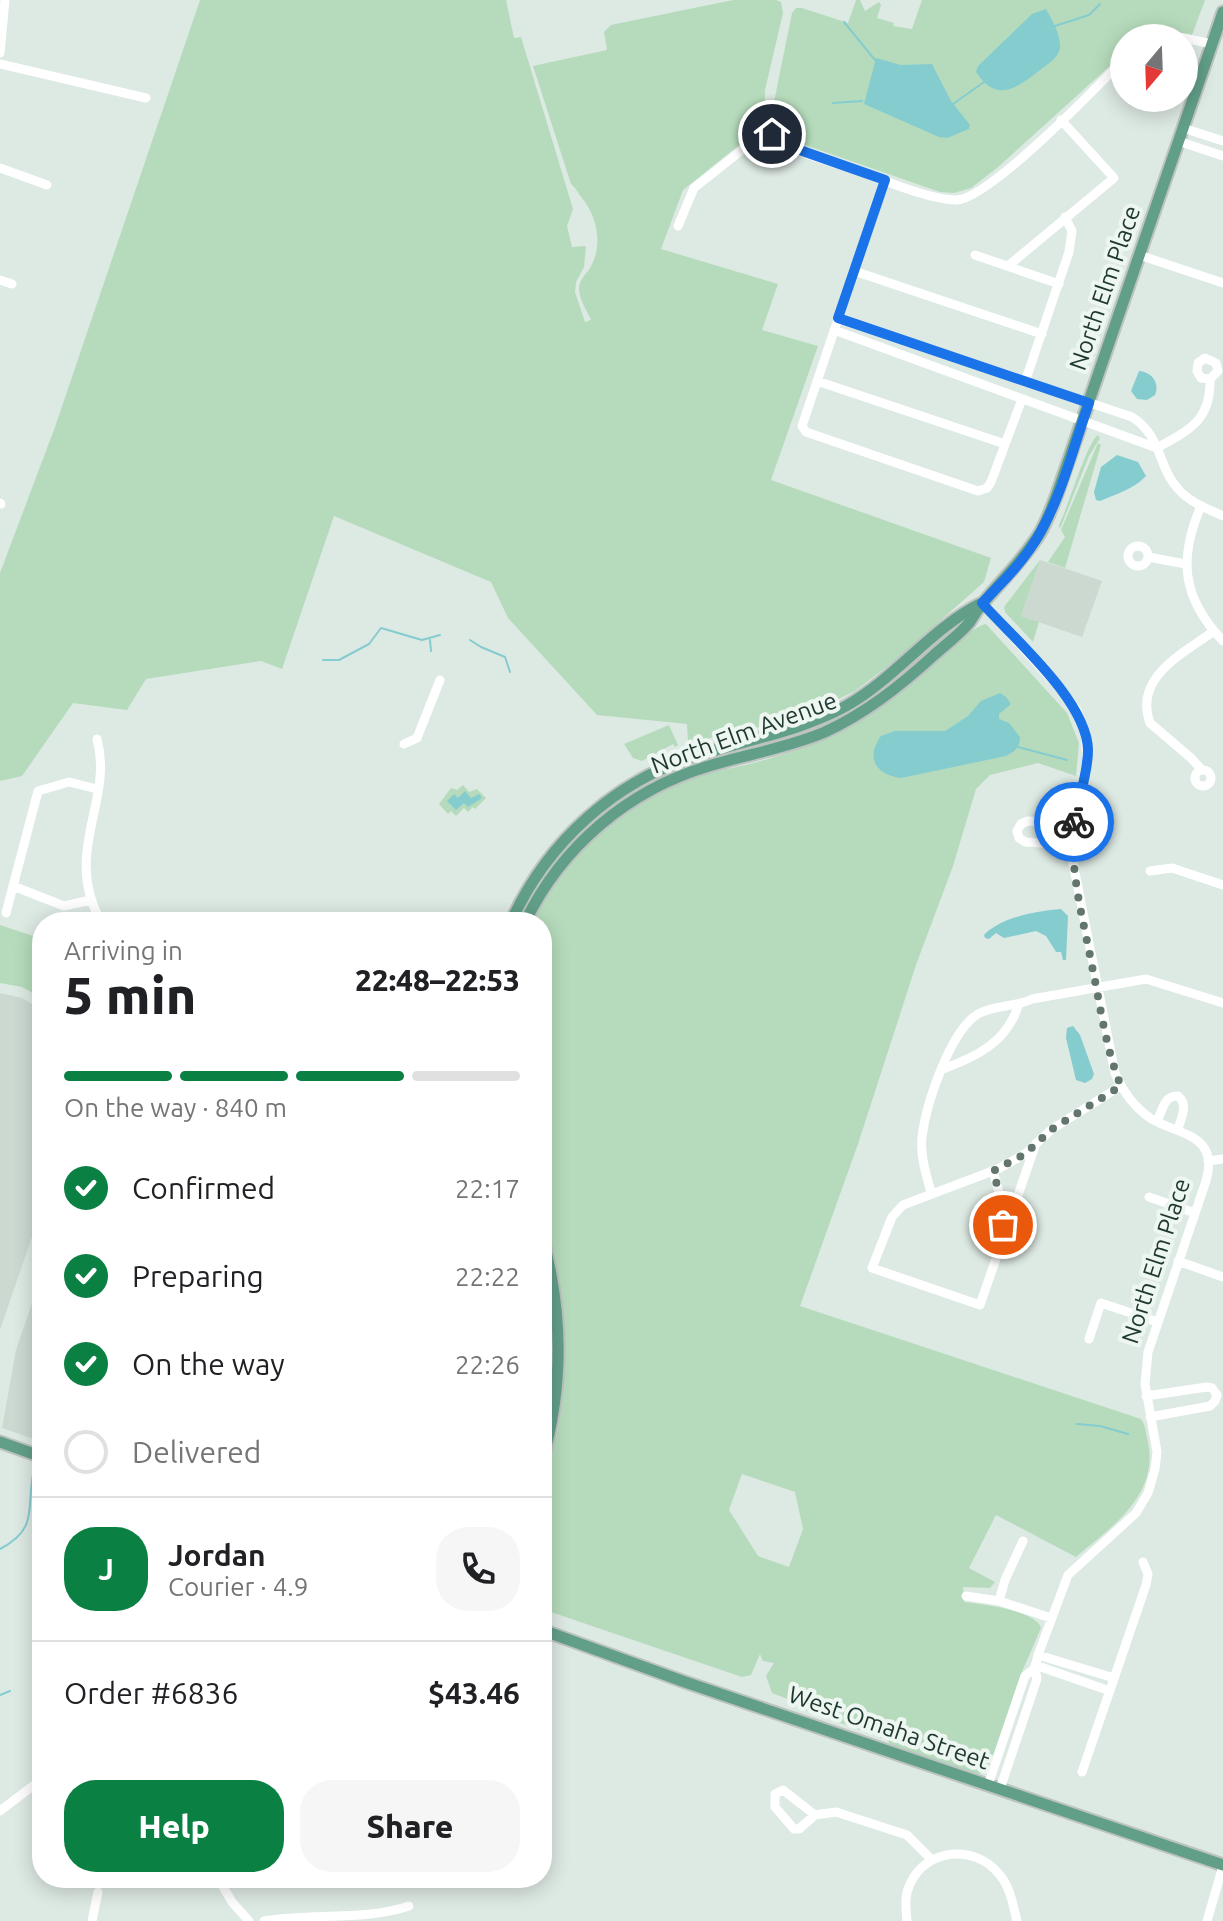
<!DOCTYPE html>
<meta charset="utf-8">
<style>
:root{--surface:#fff;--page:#f6f6f6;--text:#202124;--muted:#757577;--line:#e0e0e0;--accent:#0b8043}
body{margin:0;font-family:Ubuntu,sans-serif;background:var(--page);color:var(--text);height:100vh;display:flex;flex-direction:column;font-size:30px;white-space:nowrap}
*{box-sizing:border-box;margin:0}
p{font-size:26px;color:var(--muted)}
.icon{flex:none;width:44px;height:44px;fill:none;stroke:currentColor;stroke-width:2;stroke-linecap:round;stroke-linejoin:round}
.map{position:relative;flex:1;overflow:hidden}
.panel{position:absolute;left:32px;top:912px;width:520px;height:976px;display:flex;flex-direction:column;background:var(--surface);border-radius:32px;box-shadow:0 4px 20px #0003}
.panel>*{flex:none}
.needle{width:52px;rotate:199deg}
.fabs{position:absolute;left:1110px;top:24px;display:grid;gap:16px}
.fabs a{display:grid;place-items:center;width:88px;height:88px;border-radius:50%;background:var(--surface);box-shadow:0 4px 20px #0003;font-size:40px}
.pin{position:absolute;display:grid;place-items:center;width:68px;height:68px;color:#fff;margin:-34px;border:4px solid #fff;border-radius:50%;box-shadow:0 2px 8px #0007}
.courier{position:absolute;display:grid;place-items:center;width:80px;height:80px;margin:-40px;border:6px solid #1a73e8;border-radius:50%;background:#fff;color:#222;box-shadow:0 2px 10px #0007}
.summary em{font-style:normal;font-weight:800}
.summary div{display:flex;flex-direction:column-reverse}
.summary{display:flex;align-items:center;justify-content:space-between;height:136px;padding:0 32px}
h1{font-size:52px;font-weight:800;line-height:60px}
.bar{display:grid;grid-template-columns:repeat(4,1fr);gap:12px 8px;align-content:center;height:96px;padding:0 32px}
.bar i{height:10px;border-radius:6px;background:var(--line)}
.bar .current{background:var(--accent)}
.bar p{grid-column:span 4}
.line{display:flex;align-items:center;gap:20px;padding:0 32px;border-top:2px solid var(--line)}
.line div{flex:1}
.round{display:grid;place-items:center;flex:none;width:84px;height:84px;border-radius:32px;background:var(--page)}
ol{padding:0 32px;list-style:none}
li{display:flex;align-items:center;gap:24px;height:88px}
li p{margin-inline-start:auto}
li .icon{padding:8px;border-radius:50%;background:var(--accent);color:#fff;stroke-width:4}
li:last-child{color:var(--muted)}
li i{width:44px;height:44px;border:4px solid var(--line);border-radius:50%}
.action{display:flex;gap:16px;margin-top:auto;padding:16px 32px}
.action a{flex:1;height:92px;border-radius:32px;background:var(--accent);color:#fff;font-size:32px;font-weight:800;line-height:92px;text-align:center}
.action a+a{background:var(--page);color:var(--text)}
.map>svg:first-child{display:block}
</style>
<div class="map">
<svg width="1223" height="1921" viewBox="0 0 1223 1921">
<rect width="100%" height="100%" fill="#dde9e3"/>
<path fill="#ccd9d1" d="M 1040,560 L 1102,581 L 1082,637 L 1021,616 Z
M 0,993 L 22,998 L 42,1010 L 42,1232 L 34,1231 L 0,1330 Z
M 42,1274 L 42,1442 L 2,1428 L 16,1350 Z"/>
<path fill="#b6dbbc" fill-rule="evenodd" d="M 200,0 L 506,0 L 514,38 L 521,37 L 573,209 L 567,226 L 572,247 L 586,246 L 584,267 L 576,282 L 575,292 L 585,322 L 591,320 C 587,311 580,301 579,290 C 579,279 585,276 590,268 C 603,246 598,218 582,198 C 577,192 577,189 571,184 L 533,66 L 607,50 L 604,32 L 611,25 L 733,0 L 776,0 L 781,2 L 783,13 L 765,90 L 764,130 L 759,129 L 683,190 L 661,249 L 778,284 L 762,330 L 818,346 L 771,480 L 991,558 L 984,582 L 897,659 L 855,691 L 800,718 L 688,743 L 687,724 L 597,715 L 508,618 L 491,582 L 334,516 L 282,669 L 261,661 L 146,679 L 127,710 L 73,703 L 22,776 L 0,781 L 0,573 L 55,427 Z
M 856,0 L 860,0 L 865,11 L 879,2 L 881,5 L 877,18 L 894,23 L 893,26 L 912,29 L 922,0 L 1205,0 L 1192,35 L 1169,31 L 1142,38 L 1124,38 L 1124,53 L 997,168 L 971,188 L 954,193 L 940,192 L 785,138 L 774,123 L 772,112 L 792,13 L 796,8 L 802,8 L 848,23 Z
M 1098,435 L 1100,438 L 1089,456 L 1060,529 L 1059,525 C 1069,505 1087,442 1098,435 Z
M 1098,443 L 1101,445 L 1065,568 L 1048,562 L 1065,537 L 1061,530 Z
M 1040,560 L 1021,616 L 1039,622 L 1033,642 L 1005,612 L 1004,607 Z
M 986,624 L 1067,713 L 1079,743 L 1076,776 L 1038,763 L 990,775 L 976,789 L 953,866 L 916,965 L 858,1144 L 800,1306 L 1141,1419 C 1146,1426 1146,1434 1148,1442 C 1159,1496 1111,1527 1076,1557 L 996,1515 L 969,1568 L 995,1582 L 990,1588 L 963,1587 L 964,1602 C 981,1604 1035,1610 1041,1628 L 1021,1674 L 989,1768 L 979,1774 L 893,1748 L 887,1740 L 803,1709 L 803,1705 L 772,1693 L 766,1676 L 774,1663 L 763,1661 L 760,1654 L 751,1675 L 742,1677 L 542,1609 L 542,1486 L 558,1429 L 563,1395 L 565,1332 L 558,1276 L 542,1215 L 542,922 L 532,922 C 571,847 634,794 715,771 C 720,769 728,769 732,768 C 780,758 834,738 877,710 C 906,692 961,630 986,624 ZM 742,1474 L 795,1492 L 803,1529 L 789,1567 L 758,1556 L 729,1510 Z
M 669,725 L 678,745 L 675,747 L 673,744 L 642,761 L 633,758 L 624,744 Z
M 463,785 L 469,792 L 477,789 L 486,798 L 475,809 L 473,807 L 468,812 L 464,808 L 456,816 L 451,811 L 448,814 L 439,804 L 451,788 L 457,790 Z
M 0,925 L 42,939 L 42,998 L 22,987 L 0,983 Z"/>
<path fill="#85cccf" d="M 1046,9 C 1052,20 1060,33 1060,46 C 1060,57 1048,64 1040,70 C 1017,88 997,104 976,72 L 978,66 L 1032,14 Z
M 876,58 L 901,65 L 932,64 L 951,101 L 970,125 L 969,129 L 947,138 L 939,137 L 864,104 Z
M 1139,371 C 1152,372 1160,383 1155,395 L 1147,400 L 1137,399 L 1131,391 Z
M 1117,455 L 1138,462 L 1146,476 C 1134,489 1116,494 1100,501 L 1096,500 L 1094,492 L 1101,467 Z
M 1000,693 L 1006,697 L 1011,704 L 999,714 L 999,719 L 1009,723 L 1020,737 C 1020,748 1015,751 1006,756 L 901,778 C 876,775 865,758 881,736 L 895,731 L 945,731 L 968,716 L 981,701 Z
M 465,791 L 471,798 L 479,794 L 482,798 L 468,807 L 464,803 L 456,810 L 447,801 L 454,794 L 458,798 Z
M 1061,909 L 1068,916 L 1066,960 L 1063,960 L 1061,952 L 1056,952 L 1046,936 L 1036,931 L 1004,938 L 996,933 L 989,939 L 985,938 L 984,935 C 1001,917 1037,911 1061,909 Z
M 1073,1026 L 1080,1035 L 1094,1074 L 1092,1079 L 1085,1083 L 1076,1080 L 1066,1038 L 1067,1028 Z"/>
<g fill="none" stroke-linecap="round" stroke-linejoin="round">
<path stroke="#85cccf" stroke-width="2" d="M 844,22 L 875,60
M 1055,26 L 1089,15 L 1100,4
M 833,103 L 862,101
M 953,104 L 984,82
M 430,640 L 431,651
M 470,640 L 481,647 L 505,657 L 510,672
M 323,660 L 339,660 L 369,644 L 381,628 L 422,640 L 440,635
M 1018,747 L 1067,760
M 36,1417 L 35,1396 L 42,1382
M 1077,1424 L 1100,1426 L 1128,1434
M 0,1549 C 42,1527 24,1505 35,1466
M 0,1695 L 10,1691"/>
<defs>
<path id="major" d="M 511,922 C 547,842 616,779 702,754 C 751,739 800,731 846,706 C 896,678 931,628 982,603
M 525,922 C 562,846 628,790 709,766 C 748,754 787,748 825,732 C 866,713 900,686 933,656 C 945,645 959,635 969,623 C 974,616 977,609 983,603 C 1002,580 1024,559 1040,533 C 1047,521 1052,507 1057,494 L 1223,12
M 542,1236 C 563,1311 564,1386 542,1461
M 542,1295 L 546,1345 L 542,1400
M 0,1442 L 42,1457
M 542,1630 L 685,1682 L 1223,1865"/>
</defs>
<use href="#major" stroke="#bcc3c1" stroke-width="15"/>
<path stroke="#fff" stroke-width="9" d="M 1159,38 L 1173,36 L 1184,38
M 1184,38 L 1212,44
M 0,53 L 5,0
M 0,64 L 146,98
M 1183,128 L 1223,141
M 1178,141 L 1223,156
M 0,168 L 47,185
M 885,180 L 802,426 L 806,432 L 978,491 L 987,488 L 991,482 L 1022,399
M 678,226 L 694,188 L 757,138 L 772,134 C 788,152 832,161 856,170 C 882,179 929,200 956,200 C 987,201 1099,85 1124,59
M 975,255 L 1059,284
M 1139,255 L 1223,283
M 1008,266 L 1114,178 L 1061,120
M 854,271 L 1042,334
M 0,280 L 12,284
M 838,318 L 1132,417 C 1163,437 1157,467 1179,490 C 1191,503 1208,509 1223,516
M 834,330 L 1157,448
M 817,381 L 1005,444
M 1025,382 L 1069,252 L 1072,231 L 1065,217
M 1157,448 C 1189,430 1211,421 1210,379 L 1218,371 L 1216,363 L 1205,358 L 1198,363 L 1197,371 L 1201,378 L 1210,379
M 0,503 L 1,504
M 1201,506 C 1178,559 1182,598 1223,641
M1128 556a10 10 0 1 1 20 0a10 10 0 1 1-20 0Z
M 1148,557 L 1186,564
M 982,603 L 1064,693 L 1077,711 L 1085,731 L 1087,761 L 1075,818 L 1073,863 L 1115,1073 C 1123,1092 1133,1106 1150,1118 C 1177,1135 1220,1133 1206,1181 L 1148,1352 L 1145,1384 L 1157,1452 L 1155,1469 L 1148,1493 L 1136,1513 L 1068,1575 L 1038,1655 L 1035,1668 L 1037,1679 L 1000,1789
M 97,739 C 114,802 62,851 101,922
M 404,744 L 417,738 L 440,680
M 1202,770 L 1191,758 L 1150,723 C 1133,677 1184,653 1214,631
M1195 778a8 8 0 1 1 16 0a8 8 0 1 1-16 0Z
M 1072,845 L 1025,842 L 1019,838 L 1017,831 L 1021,824 L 1028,821 L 1074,825
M 1150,871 L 1172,868 L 1223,885
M 13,886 L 64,906 L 91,900
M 6,913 L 38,791 L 69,782 L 97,789
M 943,1069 C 976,1057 1007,1042 1018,1006
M 1157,1122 C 1162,1111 1164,1095 1178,1096 C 1189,1105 1181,1118 1178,1129
M 1036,1143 L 980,1305 L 872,1268 L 892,1217 L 903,1205 L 998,1169 L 1025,1154 L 1052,1129 L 1121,1086
M 1208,1161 L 1223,1159
M 993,1171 L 1003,1206 L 1003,1231
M 931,1192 C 926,1174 920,1156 922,1137 C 926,1104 950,1031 978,1014 C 995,1004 1014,1008 1032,999 L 1146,979 L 1223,1003
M 1149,1197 L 1195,1213
M 1178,1261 L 1223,1277
M 1089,1339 L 1101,1303 L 1158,1322
M 1146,1396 L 1207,1387 L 1212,1388 L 1217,1395 L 1215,1401 L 1210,1406 L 1150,1417
M 966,1596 L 999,1601 L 1051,1618
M 999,1601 L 1005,1580 L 1023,1541
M 1038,1655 L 1114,1678
M 1035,1665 L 1110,1691
M 1082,1772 L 1146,1585 L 1148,1574 L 1143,1562
M 988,1785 L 1025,1676 L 1035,1668
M 0,1811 L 42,1779
M 815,1815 L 783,1790 L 775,1794 L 775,1807 L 794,1829 L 799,1829 L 815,1815 L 836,1812 L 907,1835 L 932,1860
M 218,1878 L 232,1902 L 249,1921
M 92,1921 L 98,1892
M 264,1921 C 311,1913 365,1921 409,1906
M 907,1921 C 906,1908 904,1896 910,1884 C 926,1848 975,1844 999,1874 C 1010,1886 1013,1905 1017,1921
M 1207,1921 L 1223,1866"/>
<use href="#major" stroke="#629f88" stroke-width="11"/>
</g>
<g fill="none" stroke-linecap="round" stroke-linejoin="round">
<path stroke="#62766e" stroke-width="8" stroke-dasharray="0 14.4" d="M 1003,1225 L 1003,1206 L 993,1171 L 1025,1154 L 1052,1129 L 1121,1086 C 1106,1050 1101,1009 1093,971 C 1084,922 1069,872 1074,822"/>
<path stroke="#1a73e8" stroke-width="10" d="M 772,134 L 791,147 L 885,180 L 838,318 L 1089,403 C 1074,445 1063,492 1041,531 C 1027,558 1004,581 982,603 C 1014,639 1087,701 1088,750 C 1088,775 1078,798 1074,822"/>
</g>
<g text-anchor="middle" stroke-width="8" stroke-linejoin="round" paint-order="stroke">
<g font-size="24" fill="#1f382f" stroke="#edf6f1">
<text transform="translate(1105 288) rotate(-71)" y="8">North Elm Place</text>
<text transform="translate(744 733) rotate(-20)" y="8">North Elm Avenue</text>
<text transform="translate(1156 1261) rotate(-72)" y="8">North Elm Place</text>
<text transform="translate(889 1728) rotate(19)" y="8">West Omaha Street</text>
</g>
</g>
</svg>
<div class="fabs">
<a><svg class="needle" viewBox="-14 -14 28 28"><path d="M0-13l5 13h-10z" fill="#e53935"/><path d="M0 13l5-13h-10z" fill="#757577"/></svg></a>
</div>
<div class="pin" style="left:1003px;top:1225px;background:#ea580c"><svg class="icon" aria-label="bag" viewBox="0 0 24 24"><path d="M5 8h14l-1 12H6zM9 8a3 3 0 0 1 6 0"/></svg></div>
<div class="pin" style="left:772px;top:134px;background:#1f2937"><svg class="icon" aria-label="home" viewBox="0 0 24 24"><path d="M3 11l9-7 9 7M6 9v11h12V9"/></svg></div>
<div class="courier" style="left:1074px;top:822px"><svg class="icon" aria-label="bike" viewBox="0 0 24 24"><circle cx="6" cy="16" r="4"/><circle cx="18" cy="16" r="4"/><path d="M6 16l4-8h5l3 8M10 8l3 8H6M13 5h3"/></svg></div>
<section class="panel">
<div class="summary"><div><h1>5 min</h1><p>Arriving in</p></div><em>22:48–22:53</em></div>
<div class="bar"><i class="current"></i><i class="current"></i><i class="current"></i><i></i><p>On the way · 840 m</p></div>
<ol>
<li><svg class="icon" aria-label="check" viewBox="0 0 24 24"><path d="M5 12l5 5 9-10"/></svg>Confirmed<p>22:17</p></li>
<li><svg class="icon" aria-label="check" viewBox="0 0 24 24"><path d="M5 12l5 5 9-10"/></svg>Preparing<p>22:22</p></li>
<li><svg class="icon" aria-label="check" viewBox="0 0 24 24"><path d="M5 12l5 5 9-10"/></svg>On the way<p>22:26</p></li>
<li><i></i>Delivered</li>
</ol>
<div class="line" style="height:144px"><b class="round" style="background:var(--accent);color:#fff">J</b><div><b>Jordan</b><p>Courier · 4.9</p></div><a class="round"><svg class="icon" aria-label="phone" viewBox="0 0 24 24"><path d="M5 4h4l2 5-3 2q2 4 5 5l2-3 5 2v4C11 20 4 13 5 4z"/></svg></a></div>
<div class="line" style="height:104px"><div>Order #6836</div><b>$43.46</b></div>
<div class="action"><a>Help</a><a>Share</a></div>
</section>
</div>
